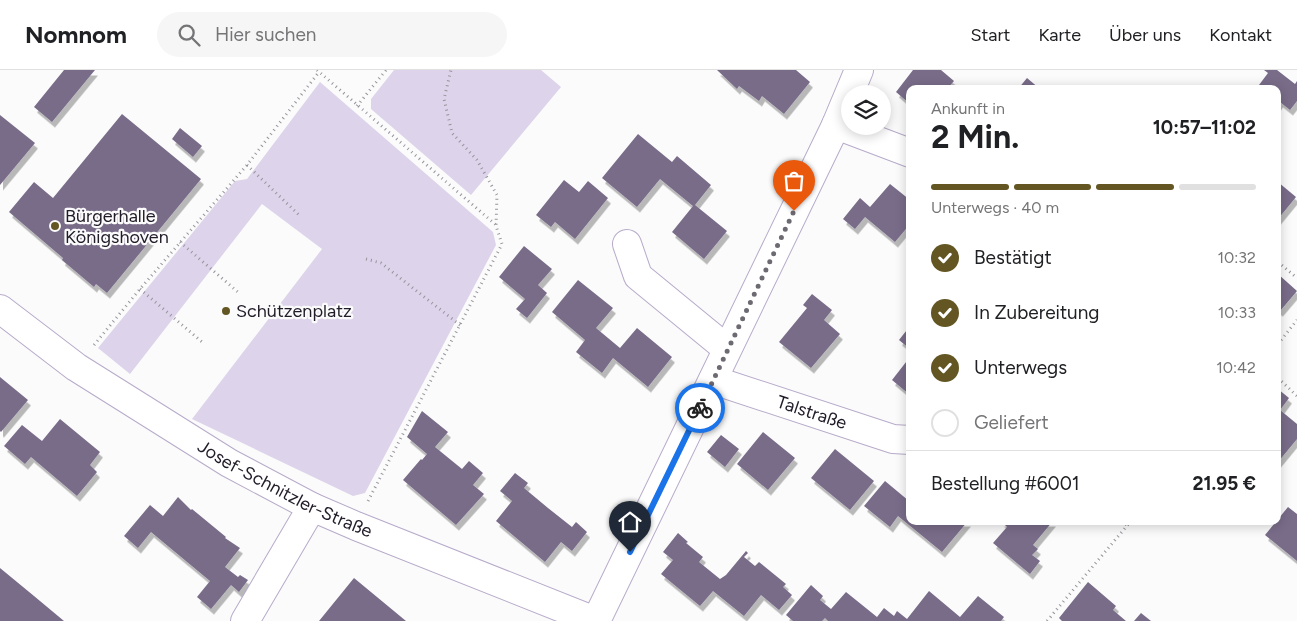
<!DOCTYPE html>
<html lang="de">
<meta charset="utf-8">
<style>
:root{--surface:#fff;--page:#f6f6f6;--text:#202124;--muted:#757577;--line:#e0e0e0;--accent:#635623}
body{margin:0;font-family:Figtree,sans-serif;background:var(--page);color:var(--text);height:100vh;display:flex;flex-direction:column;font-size:19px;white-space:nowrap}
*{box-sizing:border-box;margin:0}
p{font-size:16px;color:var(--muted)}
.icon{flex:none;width:28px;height:28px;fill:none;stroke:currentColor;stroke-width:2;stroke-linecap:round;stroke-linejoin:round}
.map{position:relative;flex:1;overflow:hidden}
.side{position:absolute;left:906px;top:15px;width:375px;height:440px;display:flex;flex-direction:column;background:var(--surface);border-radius:10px;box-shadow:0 2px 12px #0003}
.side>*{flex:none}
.fabs{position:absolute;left:841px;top:15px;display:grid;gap:10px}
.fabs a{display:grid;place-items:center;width:50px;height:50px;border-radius:50%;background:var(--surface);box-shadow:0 2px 12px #0003;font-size:25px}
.pin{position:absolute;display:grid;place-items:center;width:42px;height:42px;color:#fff;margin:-51px -21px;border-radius:50% 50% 50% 0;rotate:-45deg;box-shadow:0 0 5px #0007}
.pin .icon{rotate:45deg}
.courier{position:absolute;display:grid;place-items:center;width:50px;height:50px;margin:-25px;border:4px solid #1a73e8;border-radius:50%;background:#fff;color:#222;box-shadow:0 1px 6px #0007}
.head em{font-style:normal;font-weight:700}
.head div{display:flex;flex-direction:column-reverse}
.head{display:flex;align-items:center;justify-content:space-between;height:85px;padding:0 25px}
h1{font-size:32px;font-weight:700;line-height:38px}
.bar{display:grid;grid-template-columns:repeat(4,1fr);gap:8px 5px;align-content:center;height:60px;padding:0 25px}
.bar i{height:6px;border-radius:4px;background:var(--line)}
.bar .current{background:var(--accent)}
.bar p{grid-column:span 4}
.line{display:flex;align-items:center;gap:12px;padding:0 25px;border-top:1px solid var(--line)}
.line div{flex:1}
ol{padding:0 25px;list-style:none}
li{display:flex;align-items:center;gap:15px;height:55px}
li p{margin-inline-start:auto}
li .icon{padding:5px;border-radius:50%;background:var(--accent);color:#fff;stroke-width:4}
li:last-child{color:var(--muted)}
li i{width:28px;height:28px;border:2px solid var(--line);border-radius:50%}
header{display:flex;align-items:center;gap:30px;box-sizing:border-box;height:70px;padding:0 25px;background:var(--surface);border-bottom:1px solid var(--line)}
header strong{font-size:24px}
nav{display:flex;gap:28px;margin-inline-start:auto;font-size:18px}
.search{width:350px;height:45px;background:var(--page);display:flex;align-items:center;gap:12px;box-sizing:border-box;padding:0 18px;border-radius:28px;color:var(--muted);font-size:19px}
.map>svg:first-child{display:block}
</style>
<header>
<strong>Nomnom</strong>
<div class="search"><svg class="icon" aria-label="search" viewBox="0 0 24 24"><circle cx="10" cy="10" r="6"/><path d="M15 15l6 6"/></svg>Hier suchen</div>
<nav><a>Start</a><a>Karte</a><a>Über uns</a><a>Kontakt</a></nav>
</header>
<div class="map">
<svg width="1297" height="551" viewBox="0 0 1297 551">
<defs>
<filter id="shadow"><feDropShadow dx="3" dy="5.5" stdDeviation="0" flood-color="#0004"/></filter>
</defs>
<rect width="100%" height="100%" fill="#fbfbfb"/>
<path fill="#ddd3eb" d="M 394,0 L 541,0 L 561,17 L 471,125 L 371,39 L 371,29 Z
M 320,12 L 493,162 L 496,175 L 365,423 L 353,426 L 192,349 L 322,179 L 262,134 L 130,304 L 98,278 L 235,111 L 247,109 Z"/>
<path fill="#796c89" filter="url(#shadow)" d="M 64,0 L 95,0 L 52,52 L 34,37 Z
M 717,0 L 796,0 L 810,12 L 784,44 L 762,26 L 759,31 L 739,16 L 737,19 Z
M 913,0 L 941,0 L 954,11 L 947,19 L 910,19 L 910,34 L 896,22 Z
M 1264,0 L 1277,0 L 1295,14 L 1297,11 L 1297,31 L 1290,40 L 1280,32 L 1278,35 L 1278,19 L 1256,19 L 1268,3 Z
M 1027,8 L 1040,19 L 1018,19 Z
M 122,44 L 201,109 L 107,223 L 96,214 L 94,217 L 62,190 L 63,188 L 9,142 L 34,112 L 53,128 Z
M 0,45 L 35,73 L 0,115 Z
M 180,58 L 202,76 L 193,87 L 172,69 Z
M 638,64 L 672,92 L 677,86 L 711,115 L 695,135 L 727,161 L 704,189 L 672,162 L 693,136 L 660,109 L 637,137 L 602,108 Z
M 564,110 L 579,122 L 588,111 L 608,128 L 575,169 L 555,152 L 551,157 L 536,145 Z
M 1278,112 L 1296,127 L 1278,149 Z
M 890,114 L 910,130 L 910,154 L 895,172 L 865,147 L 855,159 L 843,149 L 860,128 L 870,137 Z
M 524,176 L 552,199 L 538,215 L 547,223 L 527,248 L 516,239 L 525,229 L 499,207 Z
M 1278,204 L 1297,221 L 1280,241 L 1278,240 Z
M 578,210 L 613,238 L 596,258 L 620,278 L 637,258 L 672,287 L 648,317 L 613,288 L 602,303 L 576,282 L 585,270 L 552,242 Z
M 812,224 L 832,240 L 824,250 L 840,264 L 811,298 L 779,272 L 807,238 L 803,235 Z
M 910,256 L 910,279 L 899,270 Z
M 910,287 L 910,325 L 892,310 Z
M 0,307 L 28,330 L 1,362 L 0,361 Z
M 1278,319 L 1289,328 L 1280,340 L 1297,354 L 1297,369 L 1278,392 Z
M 422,341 L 448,362 L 435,377 L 462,399 L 469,391 L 483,403 L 473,415 L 484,424 L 456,455 L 403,410 L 421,389 L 422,390 L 427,384 L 407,367 Z
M 60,349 L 100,382 L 90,395 L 97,402 L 77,426 L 31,387 L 25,394 L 4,376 L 22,355 L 42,371 Z
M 763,362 L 795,388 L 768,420 L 737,394 Z
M 721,365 L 739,379 L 725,397 L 707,382 Z
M 835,379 L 874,411 L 850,440 L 811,408 Z
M 515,403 L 528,413 L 524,418 L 548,438 L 572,457 L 576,452 L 587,462 L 572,481 L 561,472 L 545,492 L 496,451 L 512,431 L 500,421 Z
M 885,411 L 909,431 L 910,429 L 910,451 L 968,451 L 942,482 L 898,446 L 890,457 L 864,436 Z
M 178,427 L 191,440 L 192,439 L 226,467 L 225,468 L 240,478 L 225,497 L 238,507 L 240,505 L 248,510 L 239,522 L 231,515 L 211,539 L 197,527 L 210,511 L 151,462 L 138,478 L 124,466 L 150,435 L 163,446 Z
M 1288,437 L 1297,444 L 1297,491 L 1265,465 Z
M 1001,451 L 1053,451 L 1033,475 L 1038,479 L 1032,485 L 1040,491 L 1030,504 L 993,473 L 1007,457 Z
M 678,463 L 688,472 L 686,473 L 703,487 L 699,492 L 720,509 L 726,505 L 746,481 L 748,483 L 744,487 L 755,496 L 759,492 L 786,514 L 783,517 L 792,525 L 779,540 L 761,525 L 744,546 L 713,521 L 700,536 L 661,504 L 673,490 L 663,482 Z
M 0,498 L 34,526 L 64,551 L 0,551 Z
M 354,508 L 406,551 L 319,551 Z
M 1088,512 L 1116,536 L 1113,540 L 1126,551 L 1062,551 L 1059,548 Z
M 811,515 L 823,526 L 820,530 L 831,539 L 846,522 L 877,547 L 884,538 L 894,546 L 897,541 L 907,549 L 929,521 L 960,547 L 978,526 L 1004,547 L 1001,551 L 828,551 L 825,548 L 822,551 L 793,551 L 786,545 Z
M 1141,543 L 1151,551 L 1134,551 Z"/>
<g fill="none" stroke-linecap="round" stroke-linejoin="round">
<defs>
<g id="minor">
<path d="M 836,55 L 910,83"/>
<path d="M 627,174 L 638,206 L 727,279"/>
<path id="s1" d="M 0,239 L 76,297 L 229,393 L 312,437 L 356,456 L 595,551"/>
<path id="s2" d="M 713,310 L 893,369 L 910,370"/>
<path d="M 245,551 L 312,437"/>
<path d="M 596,551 L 836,55 L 859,0"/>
</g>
</defs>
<use href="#minor" stroke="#b8abca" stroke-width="30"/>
<path stroke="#96949a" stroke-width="3" stroke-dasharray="1 4" stroke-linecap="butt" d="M 317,0 L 496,155
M 357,36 L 386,0
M 247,95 L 299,145
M 180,172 L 239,223
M 366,189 L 381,193 L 460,255
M 1278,192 L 1297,208
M 140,219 L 202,272
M 1278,274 L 1297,250
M 94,275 L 140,219 L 247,95 L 319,2
M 1278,308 L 1297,326
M 368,431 L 502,174 L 496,156 L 497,125 L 477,90 L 452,63 L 444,29 L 451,0
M 1122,451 L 1128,456
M 1047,551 L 1131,451"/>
<use href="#minor" stroke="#fff" stroke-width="28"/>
</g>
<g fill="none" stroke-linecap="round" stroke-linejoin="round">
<path stroke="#6d6a72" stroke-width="5" stroke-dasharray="0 9" d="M 700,338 L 794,141"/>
<path stroke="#1a73e8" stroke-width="6" d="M 630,482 L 700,338"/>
</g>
<g fill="#635623" stroke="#fbfbfb" stroke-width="2">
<circle cx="55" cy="156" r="5"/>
<circle cx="226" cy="241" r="5"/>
</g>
<g text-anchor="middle" stroke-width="4.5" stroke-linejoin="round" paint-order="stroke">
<g font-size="18" fill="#211c28" stroke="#fbfbfb" text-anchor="start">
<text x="65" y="152">Bürgerhalle<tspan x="65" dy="21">Königshoven</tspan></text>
<text x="236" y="247">Schützenplatz</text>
</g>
<g font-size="18" fill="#211c28" stroke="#fbfbfb">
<text dy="6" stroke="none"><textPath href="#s2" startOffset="104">Talstraße</textPath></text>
<text dy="6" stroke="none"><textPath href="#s1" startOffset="338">Josef-Schnitzler-Straße</textPath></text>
</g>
</g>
</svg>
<div class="fabs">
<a><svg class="icon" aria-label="layers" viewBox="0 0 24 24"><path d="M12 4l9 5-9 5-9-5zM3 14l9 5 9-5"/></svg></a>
</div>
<div class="pin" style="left:794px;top:141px;background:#ea580c"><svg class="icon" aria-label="bag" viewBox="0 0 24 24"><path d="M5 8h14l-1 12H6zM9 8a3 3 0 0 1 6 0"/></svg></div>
<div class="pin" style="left:630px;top:482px;background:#1f2937"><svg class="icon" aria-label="home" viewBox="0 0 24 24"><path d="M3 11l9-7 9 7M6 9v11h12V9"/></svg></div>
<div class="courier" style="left:700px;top:338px"><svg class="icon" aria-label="bike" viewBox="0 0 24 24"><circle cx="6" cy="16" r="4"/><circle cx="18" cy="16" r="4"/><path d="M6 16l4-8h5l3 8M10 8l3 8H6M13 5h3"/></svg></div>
<section class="side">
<div class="head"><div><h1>2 Min.</h1><p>Ankunft in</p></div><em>10:57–11:02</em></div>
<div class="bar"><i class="current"></i><i class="current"></i><i class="current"></i><i></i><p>Unterwegs · 40 m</p></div>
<ol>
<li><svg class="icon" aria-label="check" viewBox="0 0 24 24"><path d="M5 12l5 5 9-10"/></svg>Bestätigt<p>10:32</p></li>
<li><svg class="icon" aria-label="check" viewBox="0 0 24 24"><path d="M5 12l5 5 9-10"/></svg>In Zubereitung<p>10:33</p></li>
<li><svg class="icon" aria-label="check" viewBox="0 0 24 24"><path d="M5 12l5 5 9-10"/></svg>Unterwegs<p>10:42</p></li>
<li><i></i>Geliefert</li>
</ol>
<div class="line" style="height:65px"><div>Bestellung #6001</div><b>21.95 €</b></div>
</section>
</div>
